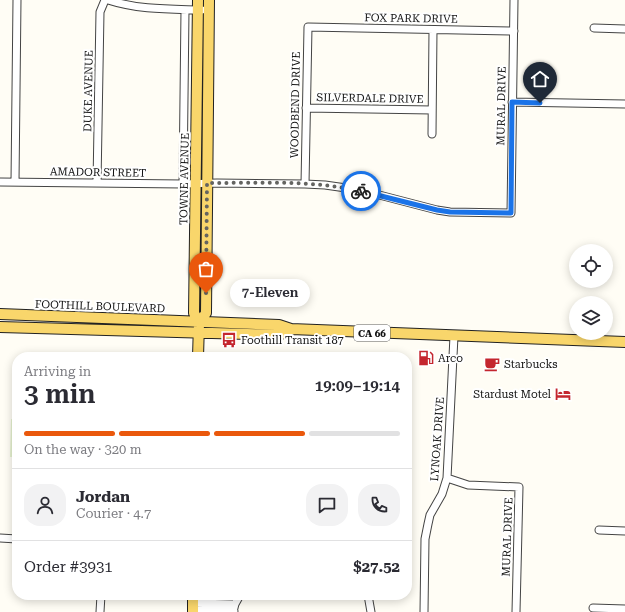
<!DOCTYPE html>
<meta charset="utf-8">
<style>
:root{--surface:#fff;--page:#f2f2f3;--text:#2b2b33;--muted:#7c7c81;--line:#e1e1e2;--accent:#ea580c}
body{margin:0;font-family:"Roboto Serif",serif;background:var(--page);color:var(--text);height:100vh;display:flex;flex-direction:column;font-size:15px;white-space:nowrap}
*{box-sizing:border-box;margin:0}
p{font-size:13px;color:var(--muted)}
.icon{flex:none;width:22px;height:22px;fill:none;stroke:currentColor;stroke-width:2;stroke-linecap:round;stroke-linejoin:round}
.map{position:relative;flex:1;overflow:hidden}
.panel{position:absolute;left:12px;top:352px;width:400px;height:248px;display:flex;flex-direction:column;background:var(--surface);border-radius:16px;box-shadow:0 2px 10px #0003}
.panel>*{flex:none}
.buttons{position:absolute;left:569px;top:244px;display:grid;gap:8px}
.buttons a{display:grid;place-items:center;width:44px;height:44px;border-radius:50%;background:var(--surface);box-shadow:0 2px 10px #0003;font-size:20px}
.pin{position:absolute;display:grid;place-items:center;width:34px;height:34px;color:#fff;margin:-41px -17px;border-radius:50% 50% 50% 0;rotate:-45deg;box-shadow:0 0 4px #0007}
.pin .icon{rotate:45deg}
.courier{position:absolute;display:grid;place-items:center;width:40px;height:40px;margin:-20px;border:3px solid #1a73e8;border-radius:50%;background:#fff;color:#222;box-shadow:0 1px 5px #0007}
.bubble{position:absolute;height:28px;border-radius:14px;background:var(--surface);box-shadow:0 2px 10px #0003;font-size:13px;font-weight:600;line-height:28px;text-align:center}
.headline em{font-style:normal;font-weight:600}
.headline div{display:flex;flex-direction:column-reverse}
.headline{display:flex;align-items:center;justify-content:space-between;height:68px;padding:0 12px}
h1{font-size:26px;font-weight:600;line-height:30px}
.bar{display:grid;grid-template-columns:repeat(4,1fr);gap:6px 4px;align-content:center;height:48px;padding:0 12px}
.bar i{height:5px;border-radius:3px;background:var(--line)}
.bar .selected{background:var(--accent)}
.bar p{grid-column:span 4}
.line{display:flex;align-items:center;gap:10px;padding:0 12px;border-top:1px solid var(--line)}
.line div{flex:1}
.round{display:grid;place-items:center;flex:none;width:42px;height:42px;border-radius:16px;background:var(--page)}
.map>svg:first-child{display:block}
</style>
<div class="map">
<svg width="625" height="612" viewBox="0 0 625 612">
<rect width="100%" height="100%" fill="#fffdf5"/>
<path fill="#e6f2cf" d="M 11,419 L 17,420 L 17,457 L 10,457 Z"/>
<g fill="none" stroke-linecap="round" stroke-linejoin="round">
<defs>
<path id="minor" d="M 108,0 C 139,10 170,9 202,10
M 594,28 L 625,29
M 512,102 L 625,104
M 306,108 L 432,110
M 432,134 L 433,30
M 0,182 L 183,184 L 217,183 L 305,184 L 325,185 L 360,190 L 437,210 L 450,212 L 511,213 L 514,0
M 15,182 L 17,0
M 97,183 L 100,12 L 105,0
M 183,184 L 185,10
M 305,184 L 308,27 L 514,31
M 447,478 L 468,485 L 519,487 L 516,612
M 599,530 L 625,531
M 0,538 L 17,539
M 368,595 L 371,612
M 193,603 L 235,604
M 234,608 L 235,604 L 240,595
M 593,608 L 625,609
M 193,610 L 234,611
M 100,612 L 101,595
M 424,612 L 425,539 L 428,524 L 430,515 L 442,494 L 447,478 L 454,336"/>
<path id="primary" d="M 198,0 L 194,313 L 199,323 L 198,357
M 0,314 L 279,325 L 291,329 L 625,342
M 199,323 L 206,313 L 209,0
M 0,327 L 279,335 L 291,329
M 193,612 L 193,595"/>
</defs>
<use href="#minor" stroke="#444" stroke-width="9"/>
<use href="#primary" stroke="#222" stroke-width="12"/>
<use href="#minor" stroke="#fff" stroke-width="7"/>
<use href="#primary" stroke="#f9d66b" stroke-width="10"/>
</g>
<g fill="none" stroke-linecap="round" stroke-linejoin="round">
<path stroke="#646461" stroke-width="4" stroke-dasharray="0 7.2" d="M 206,293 L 207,183 C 257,183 312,180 361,191"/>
<path stroke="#1a73e8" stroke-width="5" d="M 361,191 L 437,210 L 450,212 L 511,213 L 512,102 L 540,103"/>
</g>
<defs>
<symbol id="bus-bare" viewBox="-9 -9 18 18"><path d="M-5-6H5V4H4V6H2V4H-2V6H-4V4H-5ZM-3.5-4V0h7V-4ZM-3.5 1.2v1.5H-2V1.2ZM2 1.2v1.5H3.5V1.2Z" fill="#c4262e" stroke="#fff" stroke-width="2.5" paint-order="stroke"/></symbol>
<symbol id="fuel-bare" viewBox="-9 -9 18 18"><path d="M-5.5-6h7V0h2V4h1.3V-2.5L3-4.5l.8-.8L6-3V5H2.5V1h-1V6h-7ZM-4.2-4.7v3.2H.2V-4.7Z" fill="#c4262e" stroke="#fff" stroke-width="2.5" paint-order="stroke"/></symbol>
<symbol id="cafe-bare" viewBox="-9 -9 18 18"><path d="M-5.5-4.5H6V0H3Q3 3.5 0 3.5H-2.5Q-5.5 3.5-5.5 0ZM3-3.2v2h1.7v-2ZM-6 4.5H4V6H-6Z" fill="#c4262e" stroke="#fff" stroke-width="2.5" paint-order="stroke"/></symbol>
<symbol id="hotel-bare" viewBox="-9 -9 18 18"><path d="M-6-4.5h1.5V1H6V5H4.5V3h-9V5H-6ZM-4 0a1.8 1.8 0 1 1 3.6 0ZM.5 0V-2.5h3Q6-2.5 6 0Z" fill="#c4262e" stroke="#fff" stroke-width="2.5" paint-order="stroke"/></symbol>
</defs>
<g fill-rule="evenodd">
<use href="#bus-bare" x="218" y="329" width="22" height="22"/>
<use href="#fuel-bare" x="415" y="347" width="22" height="22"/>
<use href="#cafe-bare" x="481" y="353" width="22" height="22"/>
<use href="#hotel-bare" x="552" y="383" width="22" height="22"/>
</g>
<g text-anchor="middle" stroke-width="4" stroke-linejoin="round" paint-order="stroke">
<rect fill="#fff" stroke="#585858" stroke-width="1" x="354" y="325" width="36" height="16" rx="3"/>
<g font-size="10" font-weight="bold" fill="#111">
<text x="372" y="337">CA 66</text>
</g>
<g font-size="11" fill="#111" stroke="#fff">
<text transform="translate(411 18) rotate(1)" y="4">FOX PARK DRIVE</text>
<text transform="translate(88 91) rotate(-89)" y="4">DUKE AVENUE</text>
<text transform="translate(370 98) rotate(1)" y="4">SILVERDALE DRIVE</text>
<text transform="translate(295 105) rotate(-89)" y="4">WOODBEND DRIVE</text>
<text transform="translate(501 106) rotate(-89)" y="4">MURAL DRIVE</text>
<text transform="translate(98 172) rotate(1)" y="4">AMADOR STREET</text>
<text transform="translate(184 179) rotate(-89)" y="4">TOWNE AVENUE</text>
<text transform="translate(100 306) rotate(2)" y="4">FOOTHILL BOULEVARD</text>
<text transform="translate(437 439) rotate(-86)" y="4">LYNOAK DRIVE</text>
<text transform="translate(507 537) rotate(-88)" y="4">MURAL DRIVE</text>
</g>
<g font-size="11" fill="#111" stroke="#fff" text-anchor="start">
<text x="241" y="344">Foothill Transit 187</text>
<text x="438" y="362">Arco</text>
<text x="504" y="368">Starbucks</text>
<text x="551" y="398" text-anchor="end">Stardust Motel</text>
</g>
</g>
</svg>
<div class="buttons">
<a><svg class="icon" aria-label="locate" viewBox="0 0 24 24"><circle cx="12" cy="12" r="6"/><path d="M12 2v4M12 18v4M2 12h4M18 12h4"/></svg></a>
<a><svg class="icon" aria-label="layers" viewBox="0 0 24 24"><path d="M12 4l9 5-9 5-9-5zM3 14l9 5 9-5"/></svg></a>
</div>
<div class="pin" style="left:206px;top:293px;background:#ea580c"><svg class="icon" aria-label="bag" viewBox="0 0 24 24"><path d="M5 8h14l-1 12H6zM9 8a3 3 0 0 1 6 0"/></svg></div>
<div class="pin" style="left:540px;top:103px;background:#1f2937"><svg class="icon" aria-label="home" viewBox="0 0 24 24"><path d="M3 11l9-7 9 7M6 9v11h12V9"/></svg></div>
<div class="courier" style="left:361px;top:191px"><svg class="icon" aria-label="bike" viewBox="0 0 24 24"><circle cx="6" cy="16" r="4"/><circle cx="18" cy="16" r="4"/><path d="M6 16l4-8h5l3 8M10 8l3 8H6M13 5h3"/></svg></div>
<div class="bubble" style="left:230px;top:279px;width:80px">7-Eleven</div>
<section class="panel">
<div class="headline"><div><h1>3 min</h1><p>Arriving in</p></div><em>19:09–19:14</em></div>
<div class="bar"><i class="selected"></i><i class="selected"></i><i class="selected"></i><i></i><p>On the way · 320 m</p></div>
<div class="line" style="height:72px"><a class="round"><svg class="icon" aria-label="person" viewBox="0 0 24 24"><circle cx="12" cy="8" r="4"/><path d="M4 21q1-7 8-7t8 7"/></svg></a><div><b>Jordan</b><p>Courier · 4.7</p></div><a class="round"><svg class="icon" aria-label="chat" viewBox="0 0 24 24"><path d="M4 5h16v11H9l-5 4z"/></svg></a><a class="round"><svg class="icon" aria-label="phone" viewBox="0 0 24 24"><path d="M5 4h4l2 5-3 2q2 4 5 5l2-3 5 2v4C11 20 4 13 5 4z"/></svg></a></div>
<div class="line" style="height:52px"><div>Order #3931</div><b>$27.52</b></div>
</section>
</div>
